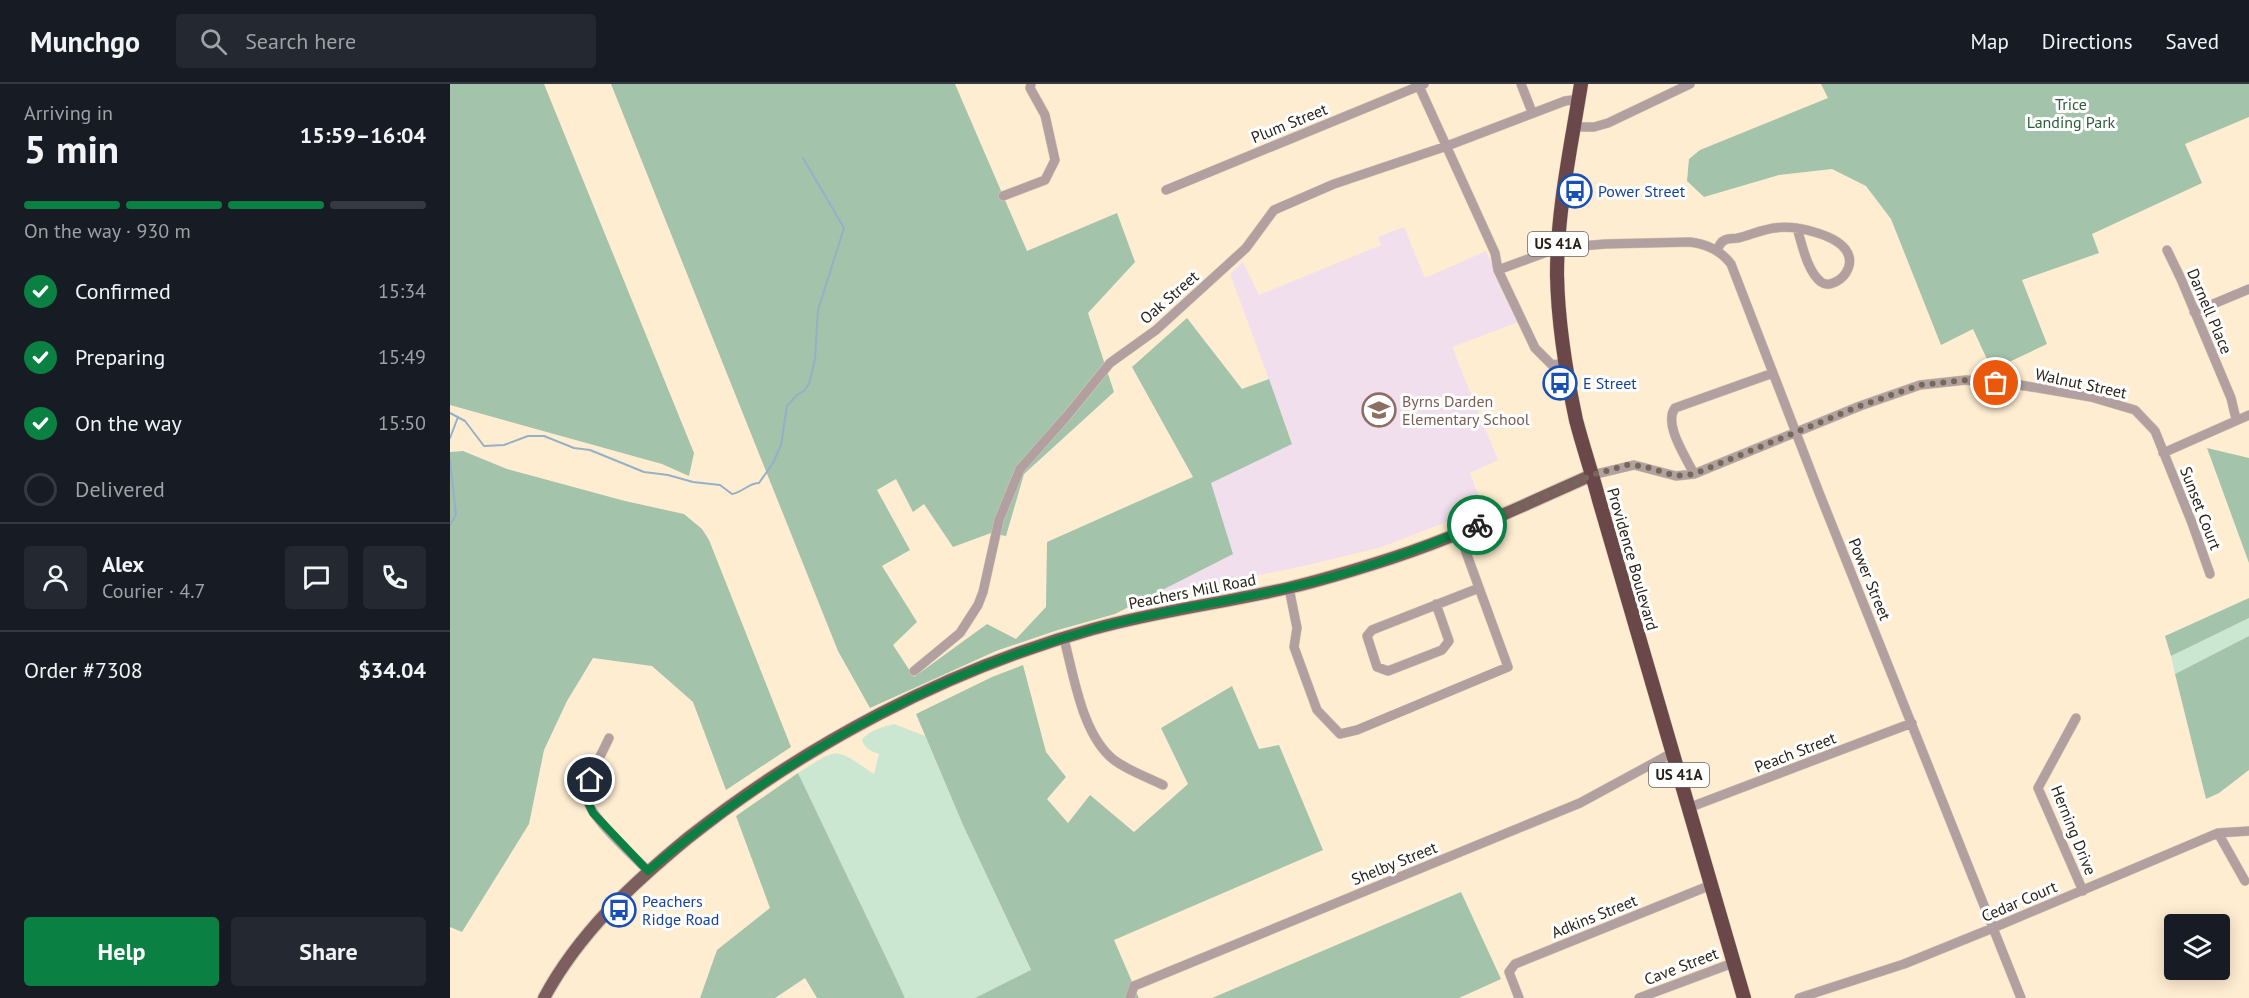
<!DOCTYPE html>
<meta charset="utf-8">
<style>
:root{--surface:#171b24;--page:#242831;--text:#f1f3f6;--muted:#9ea1a6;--line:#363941;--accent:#0b8043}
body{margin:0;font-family:"PT Sans",sans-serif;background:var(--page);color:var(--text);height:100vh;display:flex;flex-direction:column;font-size:22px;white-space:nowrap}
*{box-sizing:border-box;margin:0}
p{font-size:20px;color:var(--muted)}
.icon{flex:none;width:33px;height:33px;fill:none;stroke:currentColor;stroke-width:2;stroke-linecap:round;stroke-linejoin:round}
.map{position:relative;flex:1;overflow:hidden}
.drawer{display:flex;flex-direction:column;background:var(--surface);width:450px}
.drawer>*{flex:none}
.fabs{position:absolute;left:1714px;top:830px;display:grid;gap:12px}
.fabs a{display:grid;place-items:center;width:66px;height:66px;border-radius:6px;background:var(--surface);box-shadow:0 3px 15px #0003;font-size:30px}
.pin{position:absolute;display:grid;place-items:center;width:51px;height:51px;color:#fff;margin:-26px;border:3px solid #fff;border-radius:50%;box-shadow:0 2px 6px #0007}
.courier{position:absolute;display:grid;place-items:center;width:60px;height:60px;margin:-30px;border:4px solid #0b8043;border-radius:50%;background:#fff;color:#222;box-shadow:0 2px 8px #0007}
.head em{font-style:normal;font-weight:800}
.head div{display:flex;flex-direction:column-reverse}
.head{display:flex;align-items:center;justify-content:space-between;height:102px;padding:0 24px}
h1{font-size:39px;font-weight:800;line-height:45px}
.bar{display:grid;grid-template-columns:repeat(4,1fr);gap:9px 6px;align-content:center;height:72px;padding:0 24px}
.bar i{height:8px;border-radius:4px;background:var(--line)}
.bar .on{background:var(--accent)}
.bar p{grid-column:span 4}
.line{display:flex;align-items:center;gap:15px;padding:0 24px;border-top:2px solid var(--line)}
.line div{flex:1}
.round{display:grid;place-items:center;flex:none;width:63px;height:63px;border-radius:6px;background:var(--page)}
ol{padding:0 24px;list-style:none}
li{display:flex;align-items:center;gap:18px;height:66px}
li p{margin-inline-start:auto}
li .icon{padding:6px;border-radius:50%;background:var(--accent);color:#fff;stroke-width:4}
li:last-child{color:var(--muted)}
li i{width:33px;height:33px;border:3px solid var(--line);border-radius:50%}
.primary-button{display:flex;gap:12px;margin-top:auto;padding:12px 24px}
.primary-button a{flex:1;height:69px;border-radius:6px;background:var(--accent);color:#fff;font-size:24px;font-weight:800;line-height:69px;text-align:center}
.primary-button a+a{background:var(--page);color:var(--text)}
header{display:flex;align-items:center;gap:36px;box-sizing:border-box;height:84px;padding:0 30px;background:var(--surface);border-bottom:2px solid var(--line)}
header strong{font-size:28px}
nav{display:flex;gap:33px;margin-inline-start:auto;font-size:21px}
.search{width:420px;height:54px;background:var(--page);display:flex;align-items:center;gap:15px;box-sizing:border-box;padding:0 21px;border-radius:6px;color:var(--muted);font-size:22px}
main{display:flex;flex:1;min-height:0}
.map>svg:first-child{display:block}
</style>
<header>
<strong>Munchgo</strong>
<div class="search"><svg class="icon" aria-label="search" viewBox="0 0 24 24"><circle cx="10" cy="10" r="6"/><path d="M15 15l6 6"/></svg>Search here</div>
<nav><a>Map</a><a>Directions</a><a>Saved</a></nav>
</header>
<main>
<section class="drawer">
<div class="head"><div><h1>5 min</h1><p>Arriving in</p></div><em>15:59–16:04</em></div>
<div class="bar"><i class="on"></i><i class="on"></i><i class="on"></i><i></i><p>On the way · 930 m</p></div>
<ol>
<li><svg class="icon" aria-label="check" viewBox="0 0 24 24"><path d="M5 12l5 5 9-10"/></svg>Confirmed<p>15:34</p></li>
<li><svg class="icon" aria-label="check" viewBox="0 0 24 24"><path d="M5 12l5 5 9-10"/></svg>Preparing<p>15:49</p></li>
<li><svg class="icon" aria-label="check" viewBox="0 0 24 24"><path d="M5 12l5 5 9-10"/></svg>On the way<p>15:50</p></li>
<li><i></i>Delivered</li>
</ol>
<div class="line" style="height:108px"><a class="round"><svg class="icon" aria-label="person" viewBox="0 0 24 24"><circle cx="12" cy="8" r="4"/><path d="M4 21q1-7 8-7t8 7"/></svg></a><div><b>Alex</b><p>Courier · 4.7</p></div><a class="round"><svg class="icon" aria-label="chat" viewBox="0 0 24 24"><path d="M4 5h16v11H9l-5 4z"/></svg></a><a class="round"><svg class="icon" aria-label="phone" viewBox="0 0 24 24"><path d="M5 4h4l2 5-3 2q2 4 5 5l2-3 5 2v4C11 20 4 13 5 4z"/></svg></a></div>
<div class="line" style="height:78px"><div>Order #7308</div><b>$34.04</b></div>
<div class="primary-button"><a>Help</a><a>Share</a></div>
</section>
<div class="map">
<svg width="1799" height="914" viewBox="0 0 1799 914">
<rect width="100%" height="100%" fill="#ffedd1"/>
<path fill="#f2dfee" d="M 954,143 L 975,194 L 1036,167 L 1069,238 L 1002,263 L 1048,376 L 1020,389 L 1033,424 L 932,463 L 858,481 L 683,518 L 648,440 L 842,358 L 780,190 L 793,178 L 809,211 L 931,161 L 928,153 Z"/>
<path fill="#cbe6d1" d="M 1799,534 L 1799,552 L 1725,590 L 1721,572 Z
M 444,640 L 475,652 L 513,741 L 581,887 L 525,914 L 455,914 L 348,689 C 390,663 383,663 424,690 L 429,670 C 421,667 415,665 412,656 C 419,646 433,643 444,640 Z"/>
<path fill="#a3c3ab" d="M 0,0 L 94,0 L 244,369 L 239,392 L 212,380 L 0,321 Z
M 161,0 L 505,0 L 577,167 L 667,129 L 685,178 L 638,229 L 664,308 L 574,390 L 556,452 L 541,449 L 503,463 L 474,420 L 463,428 L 446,395 L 427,406 L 460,466 L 432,482 L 467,538 L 443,561 L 464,593 L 537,540 L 566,555 L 596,523 L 597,458 L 743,393 L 682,283 L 737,234 L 792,305 L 819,295 L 842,360 L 761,399 L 783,470 L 665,530 L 608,546 L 546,567 L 420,624 L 388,567 Z
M 1371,0 L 1799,0 L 1799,33 L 1735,60 L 1752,99 L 1642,150 L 1649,169 L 1572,196 L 1597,260 L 1542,286 L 1523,245 L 1491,261 L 1441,135 L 1416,102 L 1382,85 L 1329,91 L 1254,113 L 1237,97 L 1239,75 L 1250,66 L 1378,14 Z
M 1757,364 L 1799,374 L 1799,479 Z
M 13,367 L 57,385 L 175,417 L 234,430 L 252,445 L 259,456 L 341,663 L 276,706 L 243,618 L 202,582 L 143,574 L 117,617 L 94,666 L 79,740 L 12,848 L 0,843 L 0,368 Z
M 1799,514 L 1799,534 L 1721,572 L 1715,552 Z
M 1799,552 L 1799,686 L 1769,709 L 1756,715 L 1725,590 Z
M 573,581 L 596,668 L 616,693 L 597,715 L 618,739 L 640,711 L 684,748 L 738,700 L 711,644 L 782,602 L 809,665 L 829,661 L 873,766 L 664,856 L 689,914 L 525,914 L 581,886 L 513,741 L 466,630 L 542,593 Z
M 348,689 L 442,886 L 455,914 L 367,914 L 355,894 L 325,914 L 250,914 L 267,866 L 320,824 L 286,732 Z
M 1011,808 L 1051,895 L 1009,914 L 762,914 Z"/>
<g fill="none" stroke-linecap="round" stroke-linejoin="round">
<path stroke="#94b1c9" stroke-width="2" d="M 0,329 L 15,337 L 34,362 L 54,361 L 78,352 L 94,352 L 124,364 L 140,366 L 194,388 L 218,391 L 243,398 L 270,401 L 282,410 C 293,408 299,399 309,399 L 323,379 L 331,361 L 337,322 L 347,311 L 354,307 L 359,300 L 365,275 L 368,226 L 394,144 L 353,74
M 0,354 L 8,333
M 0,376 L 6,431 L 0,441"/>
<defs>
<path id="minor" d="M 968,0 L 1045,169 L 1048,186 L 1085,264 L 1102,281 L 1116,279
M 1071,0 L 1082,28
M 1124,43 L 1144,43 L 1158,39 L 1240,0
M 716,106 L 974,0
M 553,112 L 595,96 L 605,76 L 595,31 L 580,4 L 581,0
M 1717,166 L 1731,195 L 1781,314 L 1786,335
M 1267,167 C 1269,162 1270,158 1275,156 C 1279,154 1284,155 1288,154 C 1297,152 1306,148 1315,146 C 1332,141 1348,143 1364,148 C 1430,166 1387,210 1371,198 C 1357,187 1352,160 1347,144
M 1048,186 L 1108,164 L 1155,160 L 1240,158 C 1257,160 1271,167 1281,180 L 1370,411 L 1571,914
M 1744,228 L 1799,205
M 1713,369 L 1799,331
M 1244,390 C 1236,373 1213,340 1225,324 L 1323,289
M 1142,391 L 1184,381 L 1226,392 L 1244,390 L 1410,322 L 1470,301 L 1516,296 L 1570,301 L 1641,313 L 1685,326 L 1705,347 L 1742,439 L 1760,490
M 839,504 L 847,544 L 844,563 L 867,626 L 890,650 L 907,646 L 1058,583 L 1009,449
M 986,520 L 999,557 L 992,566 L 938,587 L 927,583 L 917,552 L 922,546 L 1029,504
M 614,555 C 624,592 632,651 664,676 C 679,687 697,693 713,701
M 464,587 L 510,549 L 528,521 L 533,508 L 549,436 L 570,385 L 616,333 L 660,279 L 706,246 L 796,164 L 824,126 L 884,100 L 997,62 L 1115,17 L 1129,15
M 1626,634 L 1588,704 L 1633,807
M 159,654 C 151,672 138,692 137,712 C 135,729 185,773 198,787
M 1238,724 L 1462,639
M 1768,749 L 1795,797
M 680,914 L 684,902 L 1130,719 L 1222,669
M 1069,914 L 1059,888 L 1065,880 L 1261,801
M 1189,914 L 1283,879
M 1349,914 L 1454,880 L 1543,844 L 1768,749 L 1799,747"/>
<path id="major" d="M 94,914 C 129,849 182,800 238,754 C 355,661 498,585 643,545 C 707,527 773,519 838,504 C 873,496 908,485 942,474 C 1010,452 1076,420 1142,391"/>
<path id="highway" d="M 1131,0 C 1121,63 1107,126 1107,191 C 1108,239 1116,289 1126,336 C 1133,363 1142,389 1149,416 L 1294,914"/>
</defs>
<use href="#minor" stroke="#d8c8b0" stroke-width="10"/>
<use href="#major" stroke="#d8c8b0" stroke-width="14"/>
<use href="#highway" stroke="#d8c8b0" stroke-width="15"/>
<use href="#minor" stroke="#b2a0a0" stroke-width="9"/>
<use href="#major" stroke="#7d5e5f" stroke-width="12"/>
<use href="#highway" stroke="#6a4749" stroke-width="14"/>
</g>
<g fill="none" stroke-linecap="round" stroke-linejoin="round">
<path stroke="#736959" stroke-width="6" stroke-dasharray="0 10.8" d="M 1027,441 L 1142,391 L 1177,381 L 1193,382 L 1226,392 L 1244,390 L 1410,322 L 1470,301 L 1516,296 L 1546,299"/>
<path stroke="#0b8043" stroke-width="8" d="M 140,696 L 136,714 L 143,729 L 198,787 C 328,677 476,593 640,546 C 705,527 772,519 837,504 C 902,490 966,467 1027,441"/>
</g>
<defs>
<symbol id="bus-ring" viewBox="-11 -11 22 22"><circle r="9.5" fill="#fff" stroke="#1a4fb4" stroke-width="1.5"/><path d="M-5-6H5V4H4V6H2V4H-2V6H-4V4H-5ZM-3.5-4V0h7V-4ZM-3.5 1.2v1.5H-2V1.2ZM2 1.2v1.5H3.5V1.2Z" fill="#1a4fb4"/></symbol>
<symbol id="school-ring" viewBox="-11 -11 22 22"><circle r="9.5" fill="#fff" stroke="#8d6e63" stroke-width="1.5"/><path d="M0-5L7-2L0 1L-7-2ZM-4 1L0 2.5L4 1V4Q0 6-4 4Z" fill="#8d6e63"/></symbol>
</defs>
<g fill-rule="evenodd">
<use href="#bus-ring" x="1106" y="88" width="38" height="38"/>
<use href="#bus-ring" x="1091" y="280" width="38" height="38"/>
<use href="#school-ring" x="910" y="307" width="38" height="38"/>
<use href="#bus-ring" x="150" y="807" width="38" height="38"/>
</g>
<g text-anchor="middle" stroke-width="6" stroke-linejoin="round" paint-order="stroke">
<g fill="#fff" stroke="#68645d" stroke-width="1.5">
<rect x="1078" y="148" width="60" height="24" rx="4.5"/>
<rect x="1199" y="679" width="60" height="24" rx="4.5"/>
</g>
<g font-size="15" font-weight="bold" fill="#282218">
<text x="1108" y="165">US 41A</text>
<text x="1229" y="696">US 41A</text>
</g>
<g font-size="16" fill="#2c5d3b" stroke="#fff">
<text x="1621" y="26">Trice<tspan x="1621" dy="18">Landing Park</tspan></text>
</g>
<g font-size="16" fill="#282218" stroke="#fff">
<text transform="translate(839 39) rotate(-22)" y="6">Plum Street</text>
<text transform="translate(719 213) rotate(-41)" y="6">Oak Street</text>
<text transform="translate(1760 227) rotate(67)" y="6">Darnell Place</text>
<text transform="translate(1631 299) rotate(12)" y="6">Walnut Street</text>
<text transform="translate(1751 424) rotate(69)" y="6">Sunset Court</text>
<text transform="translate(1183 475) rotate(74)" y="6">Providence Boulevard</text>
<text transform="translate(1420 495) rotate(68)" y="6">Power Street</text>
<text transform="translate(742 507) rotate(-11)" y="6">Peachers Mill Road</text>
<text transform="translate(1345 668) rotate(-21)" y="6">Peach Street</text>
<text transform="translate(1624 746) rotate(68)" y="6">Herning Drive</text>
<text transform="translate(944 779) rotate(-22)" y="6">Shelby Street</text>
<text transform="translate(1569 817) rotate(-23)" y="6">Cedar Court</text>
<text transform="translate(1144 832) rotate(-22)" y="6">Adkins Street</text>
<text transform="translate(1231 882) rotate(-21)" y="6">Cave Street</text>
</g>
<g font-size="16" fill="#164399" stroke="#fff" text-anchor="start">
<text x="1148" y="113">Power Street</text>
<text x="1133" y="305">E Street</text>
<text x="192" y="823">Peachers<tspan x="192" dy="18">Ridge Road</tspan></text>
</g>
<g font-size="16" fill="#785e54" stroke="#fff" text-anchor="start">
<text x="952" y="323">Byrns Darden<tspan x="952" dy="18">Elementary School</tspan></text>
</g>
</g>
</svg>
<div class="fabs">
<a><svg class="icon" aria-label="layers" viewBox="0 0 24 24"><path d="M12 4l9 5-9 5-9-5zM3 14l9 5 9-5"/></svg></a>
</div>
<div class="pin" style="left:1546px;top:299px;background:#ea580c"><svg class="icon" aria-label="bag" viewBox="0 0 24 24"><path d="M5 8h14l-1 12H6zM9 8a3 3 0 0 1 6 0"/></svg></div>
<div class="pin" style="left:140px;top:696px;background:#1f2937"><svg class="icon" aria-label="home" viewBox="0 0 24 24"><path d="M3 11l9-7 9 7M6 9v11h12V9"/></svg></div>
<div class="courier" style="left:1027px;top:441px"><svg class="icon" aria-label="bike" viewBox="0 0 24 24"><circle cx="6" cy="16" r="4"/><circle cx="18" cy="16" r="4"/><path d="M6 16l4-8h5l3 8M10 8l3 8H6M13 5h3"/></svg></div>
</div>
</main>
